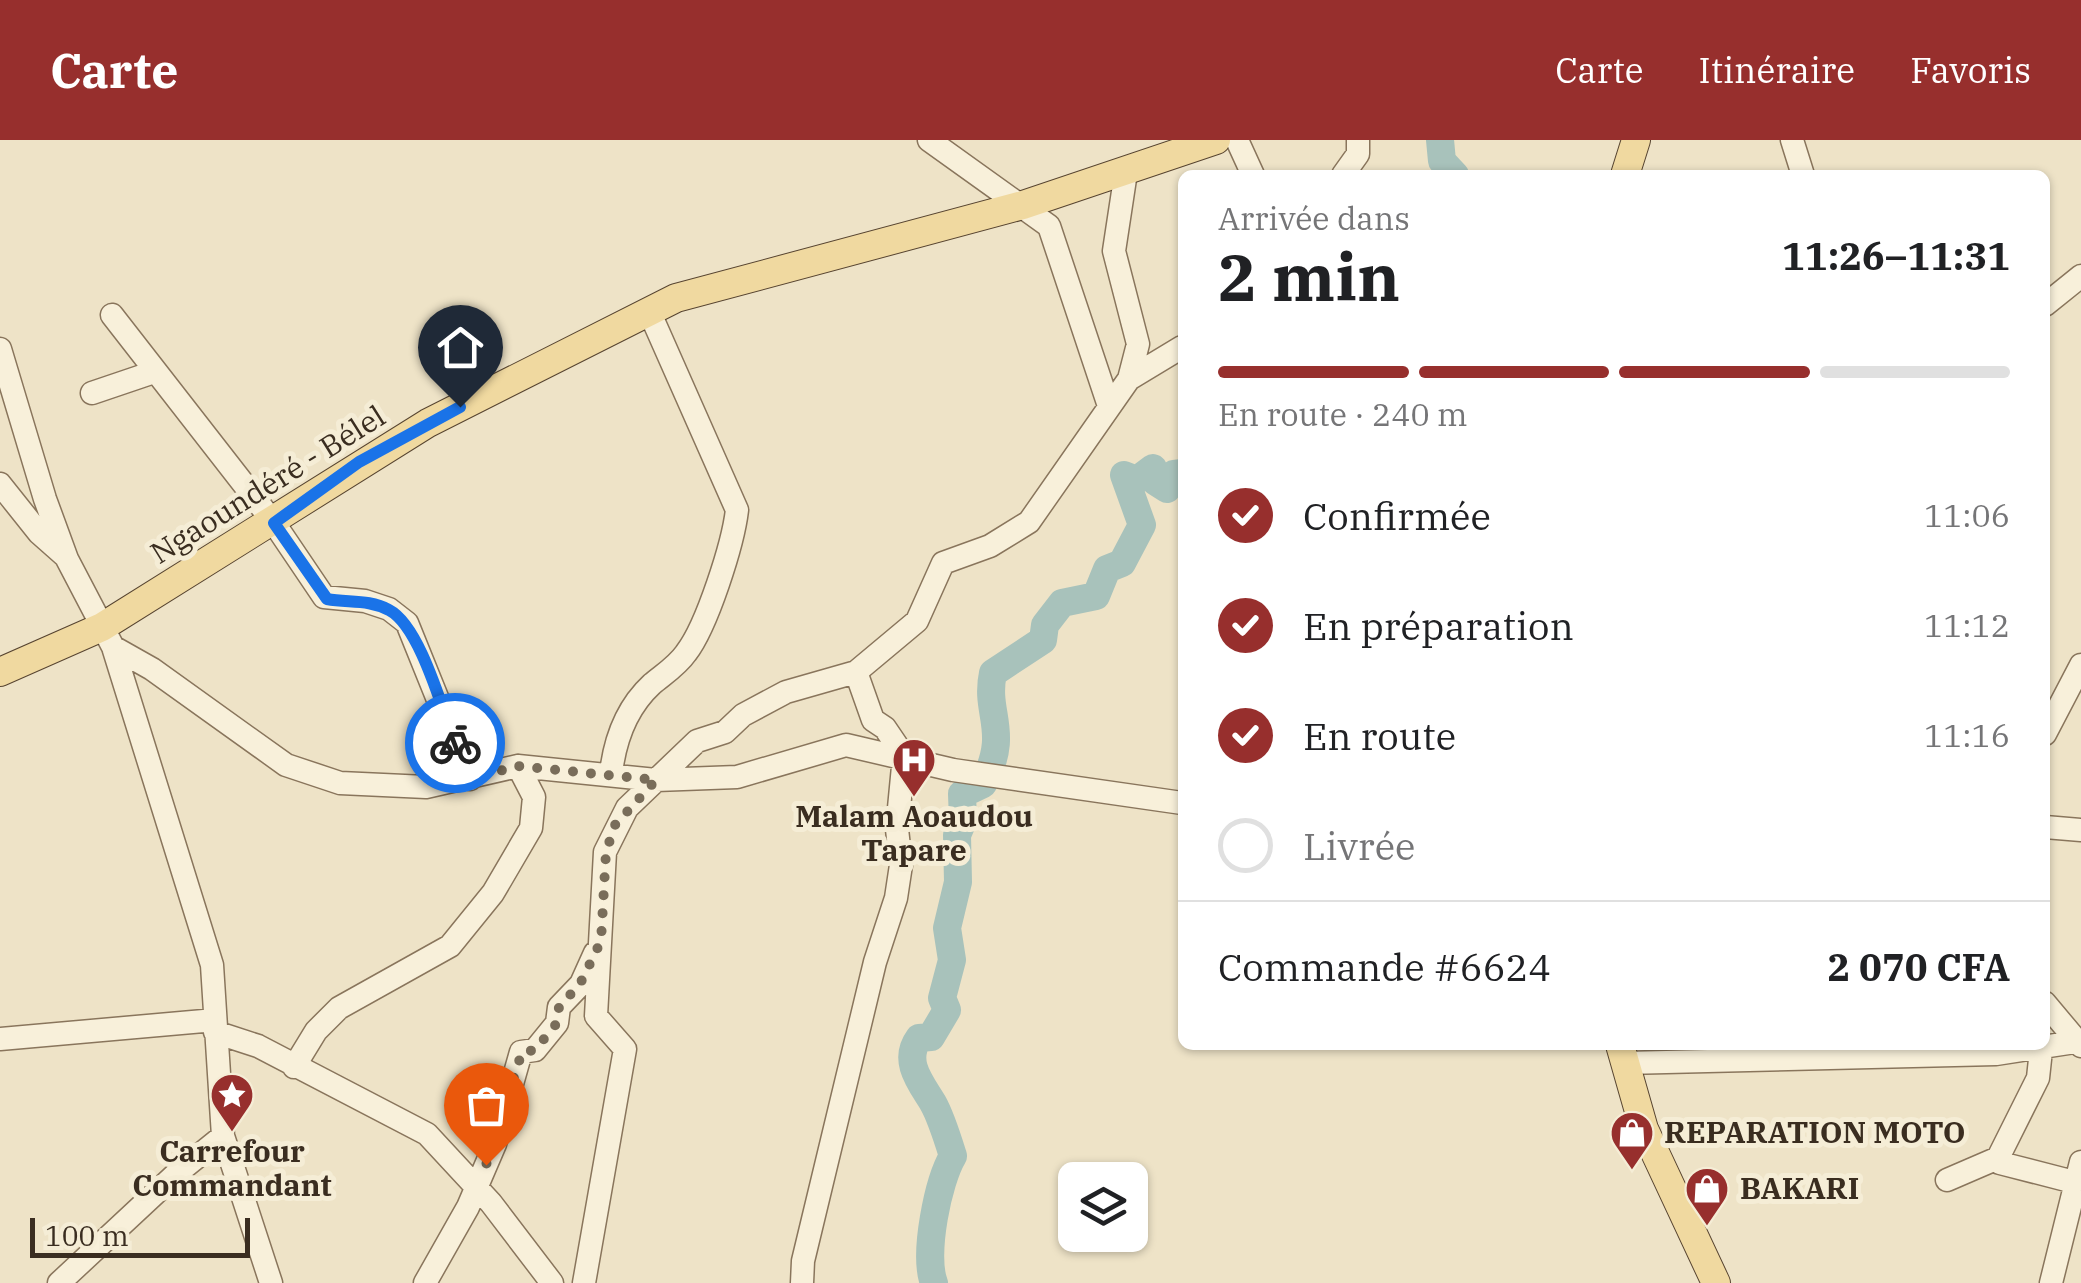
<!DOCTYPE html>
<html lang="fr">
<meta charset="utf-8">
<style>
:root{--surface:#fff;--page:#f6f6f6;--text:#202124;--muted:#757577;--line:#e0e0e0;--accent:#972f2d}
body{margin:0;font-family:"IBM Plex Serif",serif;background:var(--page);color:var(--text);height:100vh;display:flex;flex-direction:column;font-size:38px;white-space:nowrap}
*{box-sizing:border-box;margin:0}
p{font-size:32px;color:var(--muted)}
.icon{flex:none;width:55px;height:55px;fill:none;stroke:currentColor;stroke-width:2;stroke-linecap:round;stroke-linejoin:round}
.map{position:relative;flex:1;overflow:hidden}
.side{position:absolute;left:1178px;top:30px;width:872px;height:880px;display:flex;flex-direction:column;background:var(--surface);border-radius:15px;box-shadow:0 2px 8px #0004}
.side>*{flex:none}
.buttons{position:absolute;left:1058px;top:1022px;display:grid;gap:20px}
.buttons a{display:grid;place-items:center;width:90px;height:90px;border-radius:15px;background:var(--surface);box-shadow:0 2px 8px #0004;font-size:50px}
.scale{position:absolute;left:30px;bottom:25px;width:220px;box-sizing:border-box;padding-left:10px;border:5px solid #3a2d20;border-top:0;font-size:28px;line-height:35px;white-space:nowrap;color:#3a2d20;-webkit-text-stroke:8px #f5edd6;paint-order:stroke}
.pin{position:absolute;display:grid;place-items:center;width:85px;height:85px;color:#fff;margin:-102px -42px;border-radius:50% 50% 50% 0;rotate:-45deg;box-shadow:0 0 10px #0007}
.pin .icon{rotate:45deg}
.courier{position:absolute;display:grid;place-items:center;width:100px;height:100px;margin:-50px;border:8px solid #1a73e8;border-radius:50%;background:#fff;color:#222;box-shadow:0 2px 12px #0007}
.headline em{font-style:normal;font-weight:700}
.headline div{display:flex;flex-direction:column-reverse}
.headline{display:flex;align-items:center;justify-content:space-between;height:170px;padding:0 40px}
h1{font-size:65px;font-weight:700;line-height:75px}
.bar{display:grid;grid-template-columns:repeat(4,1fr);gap:15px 10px;align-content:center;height:120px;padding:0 40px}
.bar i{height:12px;border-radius:8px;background:var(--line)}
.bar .selected{background:var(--accent)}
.bar p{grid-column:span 4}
.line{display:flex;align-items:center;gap:25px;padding:0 40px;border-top:2px solid var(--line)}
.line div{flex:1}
ol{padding:0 40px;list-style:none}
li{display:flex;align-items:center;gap:30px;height:110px}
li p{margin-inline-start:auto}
li .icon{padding:10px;border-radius:50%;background:var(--accent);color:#fff;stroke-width:4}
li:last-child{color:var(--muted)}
li i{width:55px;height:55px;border:5px solid var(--line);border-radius:50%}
header{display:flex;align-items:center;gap:60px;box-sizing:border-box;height:140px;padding:0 50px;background:var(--accent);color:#fff}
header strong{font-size:48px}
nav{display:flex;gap:55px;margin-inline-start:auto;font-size:35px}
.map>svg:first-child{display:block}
</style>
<header>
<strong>Carte</strong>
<nav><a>Carte</a><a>Itinéraire</a><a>Favoris</a></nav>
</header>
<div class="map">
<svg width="2081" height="1143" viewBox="0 0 2081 1143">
<rect width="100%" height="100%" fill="#eee3c7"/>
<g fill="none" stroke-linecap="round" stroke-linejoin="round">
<path stroke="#a8c2bb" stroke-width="28" d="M 1440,0 L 1442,21 L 1455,35
M 934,1143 C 923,1115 938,1041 953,1016 C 948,1000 941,977 933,963 C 921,943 902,921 919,898 L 931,897 L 947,870 L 942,858 L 952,820 L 947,788 L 958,742 L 957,695 L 963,681 L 962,654 L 983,644 C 1011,590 984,575 993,533 L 1043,500 L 1045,485 L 1062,463 L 1096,456 L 1107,429 L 1122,423 L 1142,385 L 1124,335 L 1137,340 L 1153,328 L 1156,342 L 1167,349 L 1174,334 L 1182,333"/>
<defs>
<path id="minor" d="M 929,0 L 1049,86 L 1109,266
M 1237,0 L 1253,35
M 1792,0 L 1803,35
M 1126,32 L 1114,111 L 1138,204 L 1129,239
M 1343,35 L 1358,14 L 1358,0
M 2045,165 L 2081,136
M 112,175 L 274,383 L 324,457 L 365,461 L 389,469 L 407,483 L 470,639
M 0,209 L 45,359 L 67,419 L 113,507 L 212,825 L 223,996 L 271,1143
M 92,253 L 154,232
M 0,344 L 39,393 L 65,416
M 113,507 L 152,529 L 286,625 L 340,643 L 426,647 L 518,626 L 656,640 L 737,637 L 846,605 L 953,630 L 1182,663
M 2045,594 L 2081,525
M 611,633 C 615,599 626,568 652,544 C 664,534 677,526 686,513 C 707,486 733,404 737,370 L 649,171
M 2045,687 L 2081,690
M 2045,863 L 2081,906
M 215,892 L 258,906 L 427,994 L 491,1063 L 552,1143
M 0,899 L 215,880
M 1625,923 L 1996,914 L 2075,902
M 294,927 L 316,891 L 339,868 L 450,806 L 493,753 L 531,688 L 534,657 L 518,626
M 1998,1018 L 2000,1023 L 2074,1042
M 1947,1040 L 1998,1018 L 2038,938 L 2041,910
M 59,1143 L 176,1034 L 223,996
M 425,1143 L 468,1067 L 495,1004 L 521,912 L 535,910 L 557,883 L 559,867 L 581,844 L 595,813
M 584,1143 L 625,909 L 596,876 L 605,712 L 627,668 L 697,601 L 725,592 L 743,575 L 786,552 L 856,532
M 802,1143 L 803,1121 L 875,822 L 896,758 L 901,725 L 897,689 L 904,616 L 885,588 L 873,580 L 856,532 L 917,481 L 943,423 L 990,406 L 1029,382 L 1129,239 L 1182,207
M 2051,1143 L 2081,1022"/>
<path id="major" d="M 1625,35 L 1636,0
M 0,532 L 102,487 L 428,283 L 676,158 L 1023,65 L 1216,0
M 1620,905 L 1644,989 L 1716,1143"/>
</defs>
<use href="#minor" stroke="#89755c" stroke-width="25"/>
<use href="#major" stroke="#574430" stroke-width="30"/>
<use href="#minor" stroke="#f8f0da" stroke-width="22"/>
<use href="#major" stroke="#f0d9a0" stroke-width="28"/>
</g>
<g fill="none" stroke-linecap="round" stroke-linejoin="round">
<path stroke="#796d5a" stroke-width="10" stroke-dasharray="0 18" d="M 455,603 L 470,639 L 518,626 L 656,640 L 615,685 L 606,712 L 601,801 L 580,844 L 559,867 L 557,883 L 535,910 L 522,912 L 486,1025"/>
<path stroke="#1a73e8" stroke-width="12" d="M 455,603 C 442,569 420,486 389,470 C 369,459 348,463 327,459 L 274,383 L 359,322 L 460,267"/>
</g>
<defs>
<symbol id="hospital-pin" viewBox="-11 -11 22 30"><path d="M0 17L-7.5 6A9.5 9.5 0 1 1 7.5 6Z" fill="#972f2d" stroke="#f5edd6"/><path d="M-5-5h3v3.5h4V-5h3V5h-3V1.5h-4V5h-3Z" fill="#fff"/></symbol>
<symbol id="sight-pin" viewBox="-11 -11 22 30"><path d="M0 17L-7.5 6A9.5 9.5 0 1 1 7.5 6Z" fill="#972f2d" stroke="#f5edd6"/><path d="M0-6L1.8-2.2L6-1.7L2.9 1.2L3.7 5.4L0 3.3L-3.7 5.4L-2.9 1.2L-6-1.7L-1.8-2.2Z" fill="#fff"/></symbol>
<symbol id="shop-pin" viewBox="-11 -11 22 30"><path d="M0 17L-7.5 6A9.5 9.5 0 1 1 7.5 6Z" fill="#972f2d" stroke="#f5edd6"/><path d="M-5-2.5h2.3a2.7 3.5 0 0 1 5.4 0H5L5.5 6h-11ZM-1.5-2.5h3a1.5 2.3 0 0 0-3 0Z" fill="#fff"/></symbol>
</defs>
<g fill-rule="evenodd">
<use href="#hospital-pin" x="889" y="595" width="50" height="68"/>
<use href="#sight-pin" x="207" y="930" width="50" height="68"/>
<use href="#shop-pin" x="1607" y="968" width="50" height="68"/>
<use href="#shop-pin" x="1682" y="1024" width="50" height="68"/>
</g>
<g text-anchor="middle" stroke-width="10" stroke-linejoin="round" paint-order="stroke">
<g font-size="30" fill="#3a2d20" stroke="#f5edd6">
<text transform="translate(268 345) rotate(-32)" y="10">Ngaoundéré - Bélel</text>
</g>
<g font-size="30" font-weight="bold" fill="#3a2d20" stroke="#f5edd6">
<text x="914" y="687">Malam Aoaudou<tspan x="914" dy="34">Tapare</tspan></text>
<text x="1664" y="1003" text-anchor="start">REPARATION MOTO</text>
<text x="232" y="1022">Carrefour<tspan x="232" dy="34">Commandant</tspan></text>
<text x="1740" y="1059" text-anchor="start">BAKARI</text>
</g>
</g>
</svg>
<div class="buttons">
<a><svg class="icon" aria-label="layers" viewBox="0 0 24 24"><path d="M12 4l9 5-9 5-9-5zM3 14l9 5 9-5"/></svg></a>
</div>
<div class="scale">100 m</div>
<div class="pin" style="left:486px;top:1025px;background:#ea580c"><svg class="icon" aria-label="bag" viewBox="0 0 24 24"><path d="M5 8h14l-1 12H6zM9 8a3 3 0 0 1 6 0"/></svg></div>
<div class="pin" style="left:460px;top:267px;background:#1f2937"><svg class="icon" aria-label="home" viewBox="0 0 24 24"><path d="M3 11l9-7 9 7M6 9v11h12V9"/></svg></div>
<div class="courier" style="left:455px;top:603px"><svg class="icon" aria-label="bike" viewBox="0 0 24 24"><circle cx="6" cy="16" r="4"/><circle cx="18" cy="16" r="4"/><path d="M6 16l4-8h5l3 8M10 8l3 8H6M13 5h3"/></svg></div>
<section class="side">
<div class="headline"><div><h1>2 min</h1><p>Arrivée dans</p></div><em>11:26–11:31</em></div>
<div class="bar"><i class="selected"></i><i class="selected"></i><i class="selected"></i><i></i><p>En route · 240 m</p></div>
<ol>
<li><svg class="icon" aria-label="check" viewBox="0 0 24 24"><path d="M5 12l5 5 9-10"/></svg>Confirmée<p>11:06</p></li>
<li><svg class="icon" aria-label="check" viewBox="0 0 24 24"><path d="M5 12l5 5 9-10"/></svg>En préparation<p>11:12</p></li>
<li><svg class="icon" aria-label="check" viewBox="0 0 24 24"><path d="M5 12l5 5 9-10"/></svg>En route<p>11:16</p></li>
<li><i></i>Livrée</li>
</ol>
<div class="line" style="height:130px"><div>Commande #6624</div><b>2 070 CFA</b></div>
</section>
</div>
